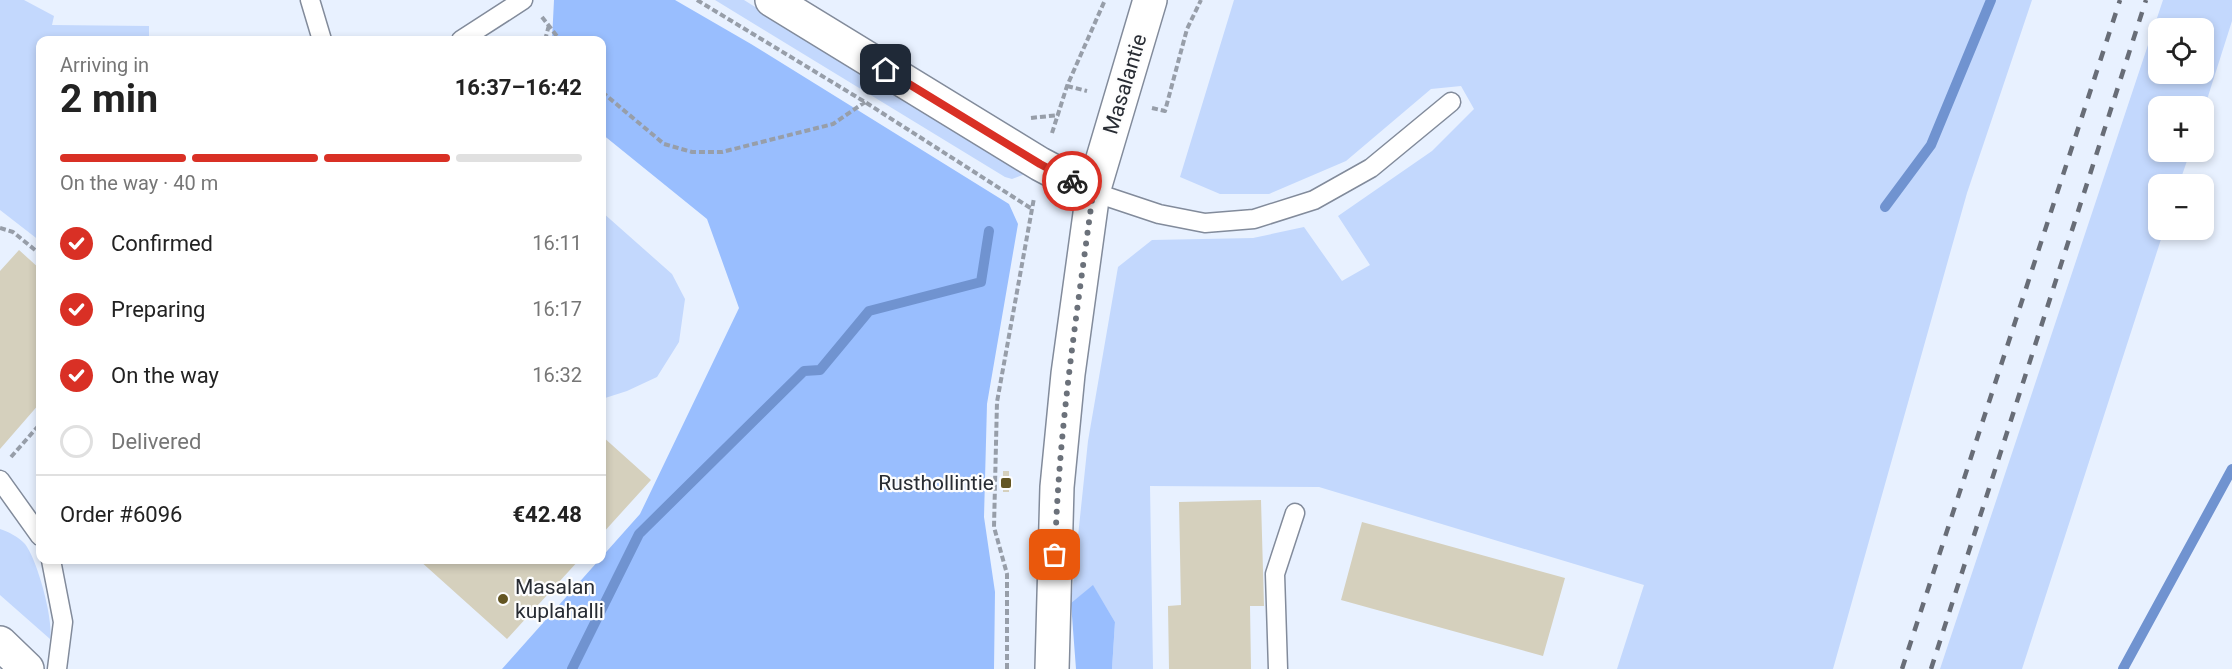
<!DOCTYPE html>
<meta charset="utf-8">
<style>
:root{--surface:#fff;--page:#f6f6f6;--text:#222;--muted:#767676;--line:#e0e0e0;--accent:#d93025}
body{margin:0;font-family:Roboto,sans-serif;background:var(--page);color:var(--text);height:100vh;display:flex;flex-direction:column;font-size:22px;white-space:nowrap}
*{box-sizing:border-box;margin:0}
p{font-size:20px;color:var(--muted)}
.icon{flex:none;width:33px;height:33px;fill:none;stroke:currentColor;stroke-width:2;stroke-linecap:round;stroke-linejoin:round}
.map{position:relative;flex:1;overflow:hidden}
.sheet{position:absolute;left:36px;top:36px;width:570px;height:528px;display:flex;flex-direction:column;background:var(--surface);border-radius:12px;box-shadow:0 3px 9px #0003}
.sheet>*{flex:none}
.controls{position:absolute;left:2148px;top:18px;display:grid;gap:12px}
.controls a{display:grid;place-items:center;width:66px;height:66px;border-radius:12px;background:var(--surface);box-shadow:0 3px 9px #0003;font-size:30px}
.pin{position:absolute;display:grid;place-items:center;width:51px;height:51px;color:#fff;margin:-26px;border-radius:12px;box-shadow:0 3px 9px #0006}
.courier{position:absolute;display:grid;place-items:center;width:60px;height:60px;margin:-30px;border:4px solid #d93025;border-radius:50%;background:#fff;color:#222;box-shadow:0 2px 8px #0007}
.overview em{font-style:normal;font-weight:700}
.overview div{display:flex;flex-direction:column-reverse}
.overview{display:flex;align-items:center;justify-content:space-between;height:102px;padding:0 24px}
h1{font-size:39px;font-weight:700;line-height:45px}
.bar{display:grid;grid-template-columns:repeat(4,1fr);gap:9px 6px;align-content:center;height:72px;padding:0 24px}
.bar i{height:8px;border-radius:4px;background:var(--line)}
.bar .active{background:var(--accent)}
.bar p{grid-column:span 4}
.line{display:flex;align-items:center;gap:15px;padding:0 24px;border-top:2px solid var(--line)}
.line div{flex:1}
ol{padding:0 24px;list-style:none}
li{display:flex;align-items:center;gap:18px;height:66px}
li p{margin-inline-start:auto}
li .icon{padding:6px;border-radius:50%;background:var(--accent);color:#fff;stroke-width:4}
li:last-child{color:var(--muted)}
li i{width:33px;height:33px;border:3px solid var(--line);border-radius:50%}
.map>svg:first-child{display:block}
</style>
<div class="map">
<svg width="2232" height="669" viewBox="0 0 2232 669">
<rect width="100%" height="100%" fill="#e8f1ff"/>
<path fill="#c3d8fd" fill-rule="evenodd" d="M 0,0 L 24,0 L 54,16 L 52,25 L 149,26 L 149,40 L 40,40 L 40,241 L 0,210 Z
M 715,0 L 744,0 L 1025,174 L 1012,179 L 1005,177 Z
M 1234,0 L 2032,0 L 1967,193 L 1833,669 L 1617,669 L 1644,585 L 1319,487 L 1150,486 L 1153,669 L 1112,669 L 1115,622 L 1093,586 L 1071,603 L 1088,441 L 1118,267 L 1152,240 L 1253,238 L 1304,227 L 1342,281 L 1370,265 L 1338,216 L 1432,151 L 1474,109 L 1461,86 L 1431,89 L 1346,161 L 1269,194 L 1220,194 L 1180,177 Z
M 2163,0 L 2232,0 L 2232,21 L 2204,109 L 2204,106 L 2158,106 L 2158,152 L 2190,152 L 2179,184 L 2158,184 L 2158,230 L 2164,230 L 2022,669 L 1940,669 ZM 2158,28 L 2204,28 L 2204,74 L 2158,74 Z
M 602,212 L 672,274 L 685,299 L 679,342 L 657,377 L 627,391 L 602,399 Z
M 0,529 C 7,531 19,537 25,544 C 37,559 54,620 50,639 L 0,595 Z"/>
<path fill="#99befe" d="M 554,0 L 675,0 L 751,44 L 1009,204 L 1018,224 L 987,404 L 984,517 L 995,592 L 994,669 L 502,669 L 640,514 L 739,308 L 707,219 L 602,134 L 602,40 L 552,40 Z
M 1093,585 L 1115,622 L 1112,669 L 1076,669 L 1071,603 Z"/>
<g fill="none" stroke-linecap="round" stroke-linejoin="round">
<path stroke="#7093d0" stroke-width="10" d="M 1885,207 L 1931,145 L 1991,0
M 572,669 L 639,534 L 804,371 L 820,370 L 869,311 L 981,282 L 989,231
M 2123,669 L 2232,469"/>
</g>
<path fill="#d5d0bd" d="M 19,250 L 40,269 L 40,403 L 0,449 L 0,271 Z
M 602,436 L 651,480 L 602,534 Z
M 1003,471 L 1009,471 L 1009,492 L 1003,492 Z
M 1261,500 L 1264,606 L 1250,606 L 1251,669 L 1169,669 L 1168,606 L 1181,605 L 1179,502 Z
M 1362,522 L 1565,578 L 1543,656 L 1341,600 Z
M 419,560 L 579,560 L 507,639 Z"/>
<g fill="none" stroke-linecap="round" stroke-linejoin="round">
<defs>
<path id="service" d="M 310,0 L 322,40
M 461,40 L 523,0
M 1093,192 L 1159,214 L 1205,223 L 1254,219 L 1314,200 L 1371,168 L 1451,102
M 0,480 L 40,536
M 51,560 L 63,622 L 57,669
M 1278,669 L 1275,574 L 1295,513"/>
<path id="minor" d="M 772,0 L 1040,164 L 1093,192
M 0,643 L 27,669"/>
<path id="tertiary" d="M 1052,669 L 1057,487 L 1068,374 L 1093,192 L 1150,0"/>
</defs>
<use href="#service" stroke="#828b9b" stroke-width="21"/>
<use href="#minor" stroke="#828b9b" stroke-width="36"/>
<use href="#tertiary" stroke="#828b9b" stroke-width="36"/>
<path stroke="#979ea9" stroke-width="4" stroke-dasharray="6 3" stroke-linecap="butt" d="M 697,0 L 865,102 L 1032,209
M 542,17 L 560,40
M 545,40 L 549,25
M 1067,86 L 1087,91
M 602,92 L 664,144 L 692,152 L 722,152 L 833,124 L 865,102
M 1152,108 L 1165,111 L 1187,29 L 1201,0
M 1031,118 L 1059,115
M 1052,133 L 1067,86 L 1105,0
M 0,228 L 13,232 L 40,254
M 11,457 L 40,424
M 1007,669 L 1007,574 L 994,527 L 997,402 L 1034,198"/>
<use href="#service" stroke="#fff" stroke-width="18"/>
<use href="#minor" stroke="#fff" stroke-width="33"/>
<use href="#tertiary" stroke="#fff" stroke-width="33"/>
<path stroke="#686d77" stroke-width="4.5" stroke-dasharray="10 10" stroke-linecap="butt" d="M 1902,669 L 2120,0
M 1931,669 L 2146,0"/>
</g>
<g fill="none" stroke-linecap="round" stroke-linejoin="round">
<path stroke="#6b717a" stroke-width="6" stroke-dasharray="0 10.8" d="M 1055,555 C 1058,433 1077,313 1093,192 L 1072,181"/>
<path stroke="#d93025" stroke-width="8" d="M 886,70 L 1040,164 L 1072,181"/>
</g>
<g fill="#635522" stroke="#fdfdfd" stroke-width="2">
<rect x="1000" y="477" width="12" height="12" rx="3"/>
<circle cx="503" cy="599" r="6"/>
</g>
<g text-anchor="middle" stroke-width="4.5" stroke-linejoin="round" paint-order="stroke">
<g font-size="21" fill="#282c33" stroke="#fdfdfd">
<text transform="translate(1125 84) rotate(-73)" y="7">Masalantie</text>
</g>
<g font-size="21" fill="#282c33" stroke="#fdfdfd" text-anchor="end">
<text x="994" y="490">Rusthollintie</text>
<text x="515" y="594" text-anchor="start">Masalan<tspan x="515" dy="24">kuplahalli</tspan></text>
</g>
</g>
</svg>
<div class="controls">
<a><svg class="icon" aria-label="locate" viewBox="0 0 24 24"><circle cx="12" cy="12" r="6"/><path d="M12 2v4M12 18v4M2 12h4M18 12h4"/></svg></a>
<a>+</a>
<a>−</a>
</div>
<div class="pin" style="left:1055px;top:555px;background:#ea580c"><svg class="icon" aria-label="bag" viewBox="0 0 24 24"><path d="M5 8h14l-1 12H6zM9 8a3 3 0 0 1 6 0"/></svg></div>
<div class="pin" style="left:886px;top:70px;background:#1f2937"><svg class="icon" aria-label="home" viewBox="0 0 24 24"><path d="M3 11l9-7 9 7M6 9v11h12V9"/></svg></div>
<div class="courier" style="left:1072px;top:181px"><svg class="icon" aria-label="bike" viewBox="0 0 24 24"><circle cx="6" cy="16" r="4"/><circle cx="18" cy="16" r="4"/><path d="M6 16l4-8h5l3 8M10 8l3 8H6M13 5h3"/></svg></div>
<section class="sheet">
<div class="overview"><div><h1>2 min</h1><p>Arriving in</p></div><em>16:37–16:42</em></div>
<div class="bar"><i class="active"></i><i class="active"></i><i class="active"></i><i></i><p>On the way · 40 m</p></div>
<ol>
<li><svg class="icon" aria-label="check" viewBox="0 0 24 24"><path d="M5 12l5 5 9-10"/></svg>Confirmed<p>16:11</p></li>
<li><svg class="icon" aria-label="check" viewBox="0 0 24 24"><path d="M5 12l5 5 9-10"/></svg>Preparing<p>16:17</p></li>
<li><svg class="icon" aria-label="check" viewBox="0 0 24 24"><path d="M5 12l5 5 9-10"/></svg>On the way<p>16:32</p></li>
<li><i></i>Delivered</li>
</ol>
<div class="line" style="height:78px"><div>Order #6096</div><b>€42.48</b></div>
</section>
</div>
